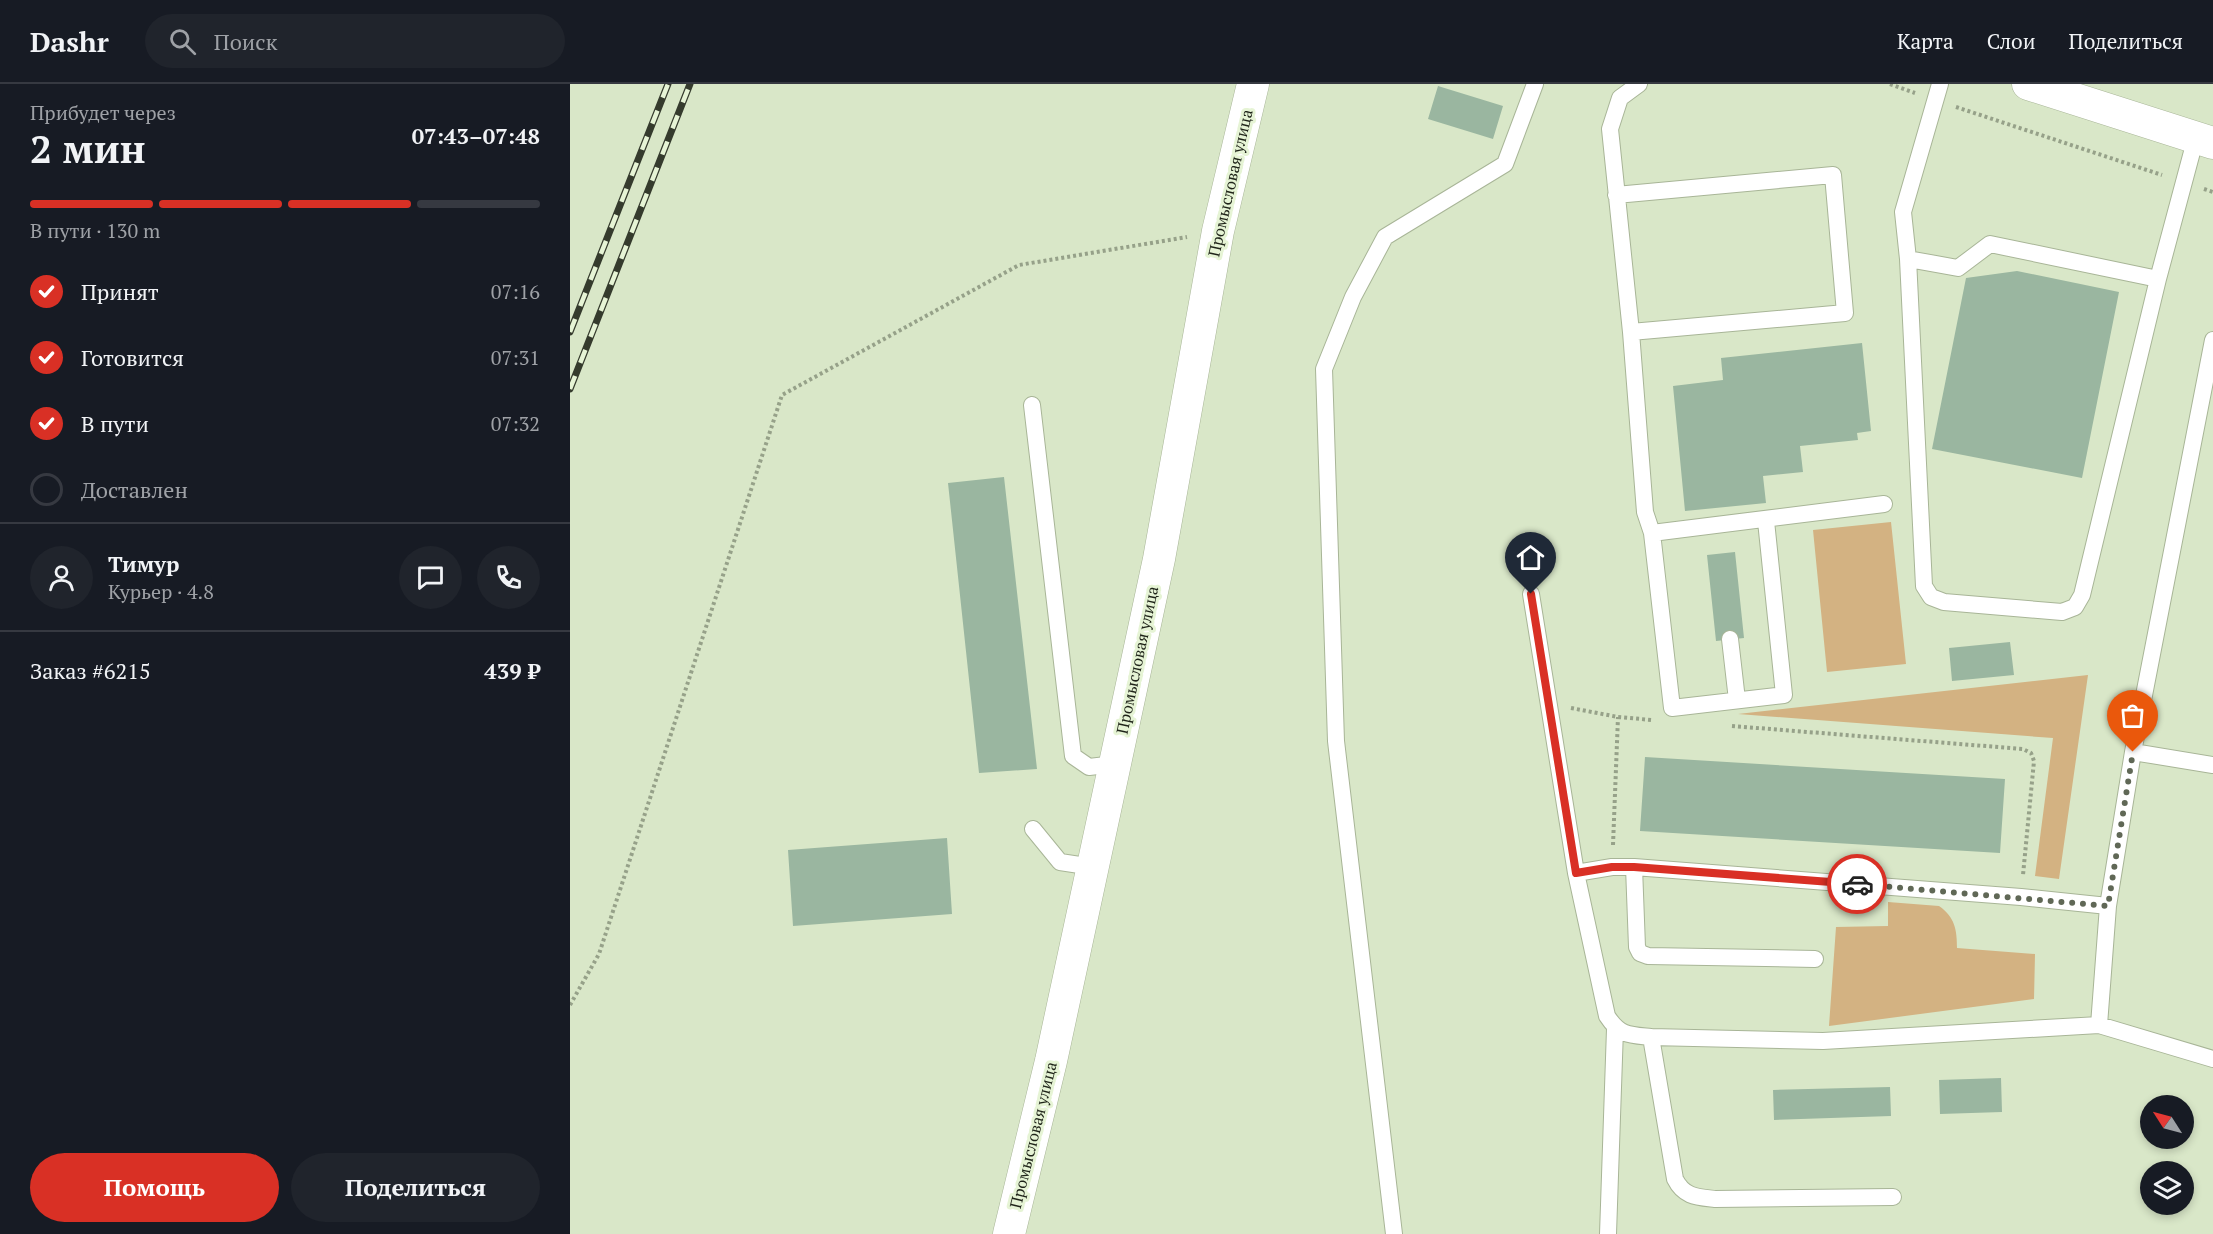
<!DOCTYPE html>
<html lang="ru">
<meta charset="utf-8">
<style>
:root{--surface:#171b24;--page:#20242c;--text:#f1f3f6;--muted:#9ea1a6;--line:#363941;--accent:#d93025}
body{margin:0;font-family:"PT Serif",serif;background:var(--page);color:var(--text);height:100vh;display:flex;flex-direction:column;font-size:22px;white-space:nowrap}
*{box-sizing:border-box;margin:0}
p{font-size:20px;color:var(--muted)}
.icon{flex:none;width:33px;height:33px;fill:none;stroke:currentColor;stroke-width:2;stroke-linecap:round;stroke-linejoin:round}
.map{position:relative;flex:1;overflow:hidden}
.sheet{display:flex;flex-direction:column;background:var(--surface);width:570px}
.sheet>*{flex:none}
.needle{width:39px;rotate:306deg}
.buttons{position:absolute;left:1570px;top:1011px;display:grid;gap:12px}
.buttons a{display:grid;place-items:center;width:54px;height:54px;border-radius:50%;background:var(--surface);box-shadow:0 3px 9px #0003;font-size:30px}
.pin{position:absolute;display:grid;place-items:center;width:51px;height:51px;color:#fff;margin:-62px -26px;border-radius:50% 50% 50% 0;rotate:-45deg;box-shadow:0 0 6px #0007}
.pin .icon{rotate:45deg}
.courier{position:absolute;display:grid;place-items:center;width:60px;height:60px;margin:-30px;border:4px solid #d93025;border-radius:50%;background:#fff;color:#222;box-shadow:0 2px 8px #0007}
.headline em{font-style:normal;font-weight:600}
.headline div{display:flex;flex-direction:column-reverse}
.headline{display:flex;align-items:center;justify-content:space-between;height:102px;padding:0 30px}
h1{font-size:39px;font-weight:600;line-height:45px}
.bar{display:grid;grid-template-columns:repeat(4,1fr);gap:9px 6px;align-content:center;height:72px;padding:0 30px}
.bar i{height:8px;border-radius:4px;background:var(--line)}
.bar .selected{background:var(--accent)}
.bar p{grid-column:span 4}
.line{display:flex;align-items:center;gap:15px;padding:0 30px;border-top:2px solid var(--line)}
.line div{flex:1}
.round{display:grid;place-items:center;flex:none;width:63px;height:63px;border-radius:32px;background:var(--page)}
ol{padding:0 30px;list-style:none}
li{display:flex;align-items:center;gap:18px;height:66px}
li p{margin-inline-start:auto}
li .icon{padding:6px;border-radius:50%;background:var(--accent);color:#fff;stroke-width:4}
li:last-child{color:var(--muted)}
li i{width:33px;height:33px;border:3px solid var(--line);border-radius:50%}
.cta{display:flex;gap:12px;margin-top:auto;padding:12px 30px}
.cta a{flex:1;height:69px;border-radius:36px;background:var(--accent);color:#fff;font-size:24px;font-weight:600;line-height:69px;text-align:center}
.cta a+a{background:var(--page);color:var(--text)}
header{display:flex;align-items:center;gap:36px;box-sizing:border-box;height:84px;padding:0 30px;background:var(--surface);border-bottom:2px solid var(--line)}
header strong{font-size:28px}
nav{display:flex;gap:33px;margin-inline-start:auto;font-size:21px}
.search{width:420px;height:54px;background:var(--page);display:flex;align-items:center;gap:15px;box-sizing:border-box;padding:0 21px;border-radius:33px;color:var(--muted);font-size:22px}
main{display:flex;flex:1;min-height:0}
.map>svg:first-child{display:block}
</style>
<header>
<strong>Dashr</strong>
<div class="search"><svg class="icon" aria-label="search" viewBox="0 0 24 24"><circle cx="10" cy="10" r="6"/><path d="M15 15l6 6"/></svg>Поиск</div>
<nav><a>Карта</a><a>Слои</a><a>Поделиться</a></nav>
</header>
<main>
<section class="sheet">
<div class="headline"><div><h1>2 мин</h1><p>Прибудет через</p></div><em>07:43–07:48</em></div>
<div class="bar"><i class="selected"></i><i class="selected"></i><i class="selected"></i><i></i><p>В пути · 130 m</p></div>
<ol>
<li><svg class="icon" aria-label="check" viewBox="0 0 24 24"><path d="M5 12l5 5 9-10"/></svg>Принят<p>07:16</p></li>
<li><svg class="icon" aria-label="check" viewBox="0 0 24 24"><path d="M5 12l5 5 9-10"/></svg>Готовится<p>07:31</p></li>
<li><svg class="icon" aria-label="check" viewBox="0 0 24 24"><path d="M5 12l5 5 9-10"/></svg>В пути<p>07:32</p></li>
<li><i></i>Доставлен</li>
</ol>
<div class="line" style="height:108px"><a class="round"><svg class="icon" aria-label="person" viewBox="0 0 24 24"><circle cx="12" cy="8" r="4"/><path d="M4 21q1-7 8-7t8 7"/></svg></a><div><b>Тимур</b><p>Курьер · 4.8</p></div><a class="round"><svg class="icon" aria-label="chat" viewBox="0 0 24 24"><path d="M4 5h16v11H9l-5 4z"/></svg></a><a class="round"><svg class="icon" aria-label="phone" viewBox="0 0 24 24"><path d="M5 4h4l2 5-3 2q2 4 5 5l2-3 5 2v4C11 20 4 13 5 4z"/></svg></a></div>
<div class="line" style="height:78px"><div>Заказ #6215</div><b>439 ₽</b></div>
<div class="cta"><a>Помощь</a><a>Поделиться</a></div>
</section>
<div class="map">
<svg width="1643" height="1150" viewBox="0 0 1643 1150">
<rect width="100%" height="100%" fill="#d9e7c8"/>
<path fill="#d3b282" d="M 1321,438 L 1336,580 L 1257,588 L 1243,446 Z
M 1518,591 L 1489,795 L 1465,792 L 1483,654 L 1168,630 Z
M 1318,818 L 1369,822 C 1385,833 1387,846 1387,864 L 1465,870 L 1464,915 L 1259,942 L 1266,843 L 1318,842 Z"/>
<path fill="#9ab6a0" d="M 868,2 L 933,22 L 923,55 L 858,35 Z
M 1447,187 L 1549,208 L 1512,394 L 1362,365 L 1396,194 Z
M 1292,259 L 1301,347 L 1287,349 L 1288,356 L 1230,362 L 1233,388 L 1193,392 L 1196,419 L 1115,427 L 1103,302 L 1153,296 L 1151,274 Z
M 434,393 L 467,685 L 409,689 L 378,399 Z
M 1165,468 L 1174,554 L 1146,557 L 1137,471 Z
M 1440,558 L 1444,591 L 1382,597 L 1379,564 Z
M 1075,673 L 1435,695 L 1430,769 L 1070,747 Z
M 377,754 L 382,830 L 223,842 L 218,766 Z
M 1431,994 L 1432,1028 L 1370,1030 L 1369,996 Z
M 1320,1003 L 1321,1032 L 1204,1036 L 1203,1006 Z"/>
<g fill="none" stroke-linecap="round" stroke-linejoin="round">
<defs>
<path id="lane" d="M 1370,0 L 1333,128 L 1338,175 L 1354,502 L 1361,513 L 1374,518 L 1492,528 L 1505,523 L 1512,511 L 1588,195
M 1046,111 L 1263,91 L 1275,229 L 1061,248 L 1075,428 L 1082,449 L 1314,420
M 1338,175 L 1388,184 L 1420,160 L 1588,195 L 1626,53
M 1061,248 L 1040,45 L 1050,14 L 1069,0
M 462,321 L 503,672 L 519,683 L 545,680
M 1082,449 L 1102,624 L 1214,611 L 1196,437
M 961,510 L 1006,789 L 1037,932 C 1050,952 1059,951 1081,953 L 1105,1095 C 1114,1113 1127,1113 1145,1115 L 1323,1113
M 1160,555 L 1167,616
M 1563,668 L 1643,681
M 463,745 L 490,778 L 523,783
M 1064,783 L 1067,863 L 1070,869 L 1078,872 L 1245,875
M 1006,789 L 1042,783 L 1064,783 L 1451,813 L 1538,822 L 1563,668 L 1643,256
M 1538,822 L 1529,941 L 1643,975
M 1081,953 L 1253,957 L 1529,941
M 824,1150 L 766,657 L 754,285 L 783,213 L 815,153 L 935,80 L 965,0
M 1038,1150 L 1045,945"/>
<path id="street" d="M 1458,0 L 1643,59
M 439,1150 L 481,977 L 589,475 L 648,147 L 683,0"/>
</defs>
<use href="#lane" stroke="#a8b597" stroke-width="18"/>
<use href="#street" stroke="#a8b597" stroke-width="33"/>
<path stroke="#96a189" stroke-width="4" stroke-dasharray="3 3" stroke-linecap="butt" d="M 1320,0 L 1345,9
M 1386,23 L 1592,91
M 1634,105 L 1643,108
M 1001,624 L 1048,633 L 1082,636
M 1162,642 L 1453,665 L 1461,669 L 1464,677 L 1453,791
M 1043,761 L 1048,633
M 0,921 L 29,870 L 212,311 L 449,181 L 617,153"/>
<use href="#lane" stroke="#fff" stroke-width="16"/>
<use href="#street" stroke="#fff" stroke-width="32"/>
<defs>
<path id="rail" d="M 0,248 L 98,0
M 0,305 L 120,0"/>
</defs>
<use href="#rail" stroke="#353b2d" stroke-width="7"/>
<use href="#rail" stroke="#e6f4d5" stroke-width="4.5" stroke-dasharray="14" stroke-linecap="butt"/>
</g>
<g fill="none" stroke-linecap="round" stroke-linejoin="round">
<path stroke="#606856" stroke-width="6" stroke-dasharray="0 10.8" d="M 1287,800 L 1538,822 L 1563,668"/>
<path stroke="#d93025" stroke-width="8" d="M 961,510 L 1006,789 L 1042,783 L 1064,783 L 1287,800"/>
</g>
<g text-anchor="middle" stroke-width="6" stroke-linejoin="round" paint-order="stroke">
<g font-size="16" fill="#1f2419" stroke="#e6f4d5">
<text transform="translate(660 99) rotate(-77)" y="6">Промысловая улица</text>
<text transform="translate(567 576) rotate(-78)" y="6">Промысловая улица</text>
<text transform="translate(463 1051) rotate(-76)" y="6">Промысловая улица</text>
</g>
</g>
</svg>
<div class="buttons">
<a><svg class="needle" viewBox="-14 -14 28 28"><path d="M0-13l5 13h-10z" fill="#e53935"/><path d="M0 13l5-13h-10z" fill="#9ea1a6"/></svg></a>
<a><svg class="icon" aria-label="layers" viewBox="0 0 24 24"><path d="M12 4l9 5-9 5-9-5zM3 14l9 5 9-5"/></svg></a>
</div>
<div class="pin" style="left:1563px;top:668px;background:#ea580c"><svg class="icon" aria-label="bag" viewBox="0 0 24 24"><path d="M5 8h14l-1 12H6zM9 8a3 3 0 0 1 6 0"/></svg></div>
<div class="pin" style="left:961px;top:510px;background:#1f2937"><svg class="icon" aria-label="home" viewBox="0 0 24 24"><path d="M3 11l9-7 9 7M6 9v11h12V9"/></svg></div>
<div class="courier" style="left:1287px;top:800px"><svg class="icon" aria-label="car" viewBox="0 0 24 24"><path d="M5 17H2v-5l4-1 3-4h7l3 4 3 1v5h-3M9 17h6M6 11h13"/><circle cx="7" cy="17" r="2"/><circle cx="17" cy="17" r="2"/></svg></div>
</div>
</main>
